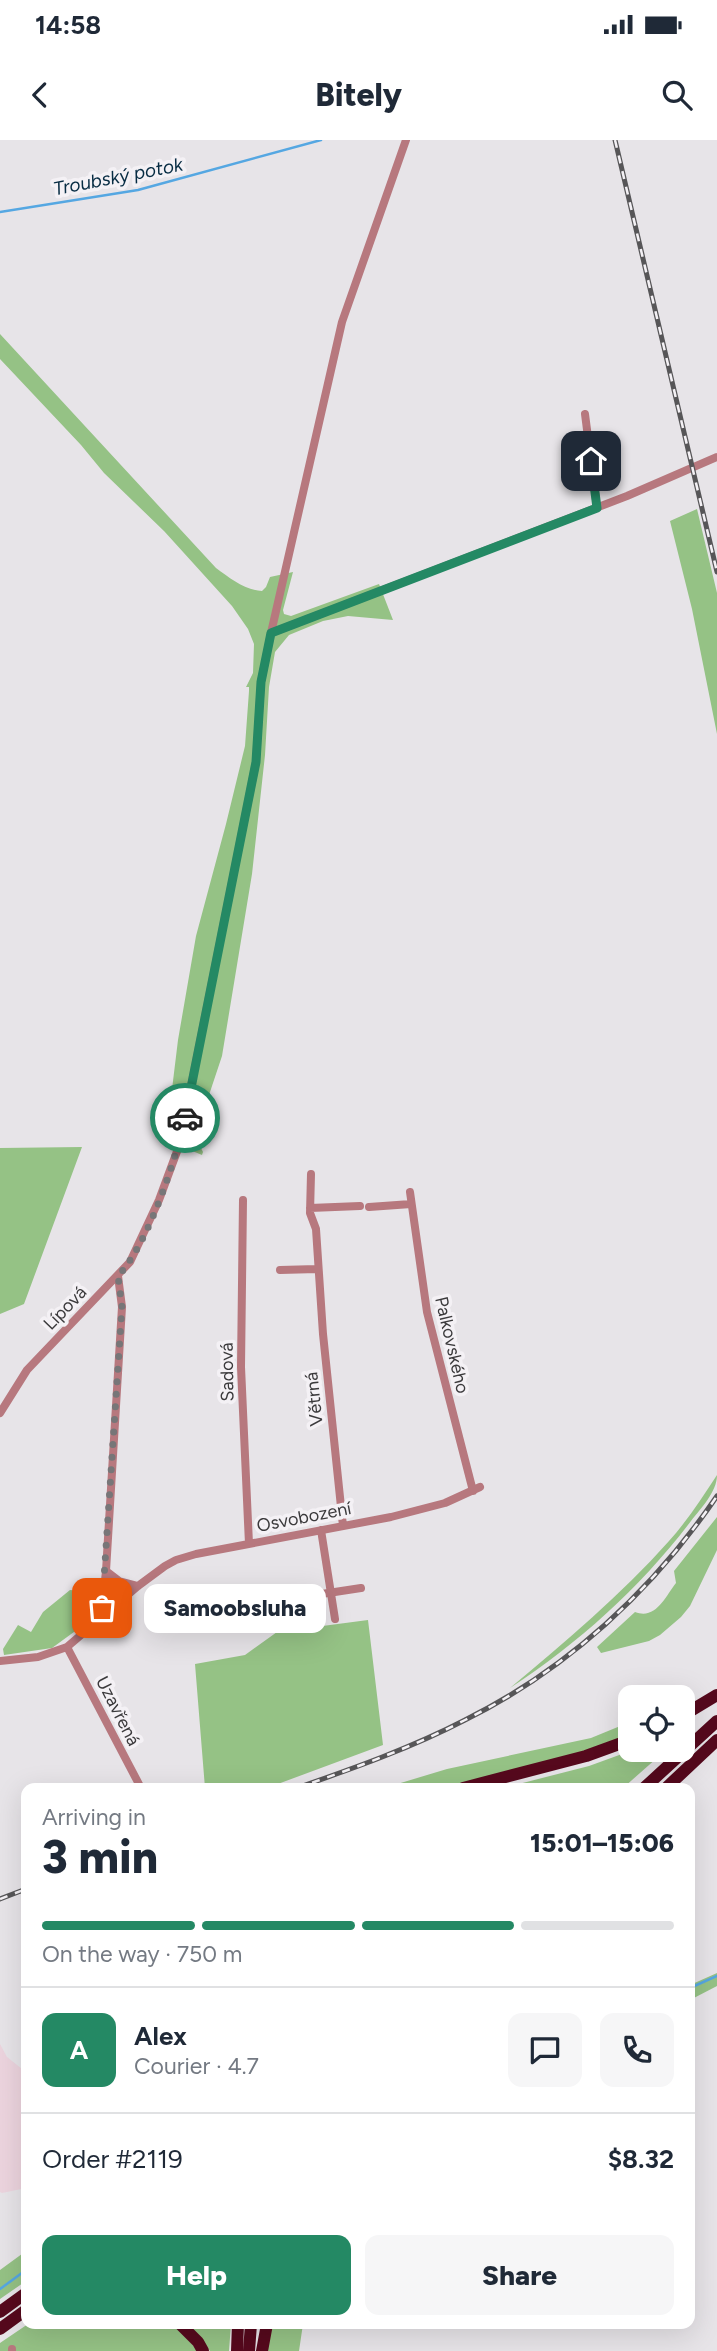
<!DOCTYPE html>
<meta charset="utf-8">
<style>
:root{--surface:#fff;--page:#f6f6f7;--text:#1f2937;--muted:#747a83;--line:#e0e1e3;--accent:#248964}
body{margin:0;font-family:Figtree,sans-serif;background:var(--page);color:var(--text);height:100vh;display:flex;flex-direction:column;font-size:26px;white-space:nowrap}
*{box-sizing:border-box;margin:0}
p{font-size:23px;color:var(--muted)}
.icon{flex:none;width:38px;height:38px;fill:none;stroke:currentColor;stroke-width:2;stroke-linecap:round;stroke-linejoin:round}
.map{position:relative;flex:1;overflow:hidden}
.details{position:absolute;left:21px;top:1643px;width:674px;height:546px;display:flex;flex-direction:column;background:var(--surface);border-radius:14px;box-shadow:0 7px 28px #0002}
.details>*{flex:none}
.tools{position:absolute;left:618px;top:1545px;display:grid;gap:14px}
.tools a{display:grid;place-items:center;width:77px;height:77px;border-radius:14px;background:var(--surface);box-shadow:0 7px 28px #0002;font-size:35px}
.pin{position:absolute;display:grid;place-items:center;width:60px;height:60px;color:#fff;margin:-30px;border-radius:14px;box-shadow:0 4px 10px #0006}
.courier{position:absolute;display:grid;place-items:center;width:70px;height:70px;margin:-35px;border:5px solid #248964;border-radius:50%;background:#fff;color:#222;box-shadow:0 2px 9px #0007}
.bubble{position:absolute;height:49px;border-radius:14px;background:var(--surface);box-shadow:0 7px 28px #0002;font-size:23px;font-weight:800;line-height:49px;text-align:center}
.headline em{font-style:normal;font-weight:800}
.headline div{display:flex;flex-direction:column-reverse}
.headline{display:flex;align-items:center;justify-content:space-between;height:119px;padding:0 21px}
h1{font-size:46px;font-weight:800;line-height:52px}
.bar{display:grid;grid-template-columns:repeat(4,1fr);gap:10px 7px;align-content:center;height:84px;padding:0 21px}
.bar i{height:9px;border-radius:5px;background:var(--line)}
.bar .on{background:var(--accent)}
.bar p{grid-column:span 4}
.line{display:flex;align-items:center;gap:18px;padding:0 21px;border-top:2px solid var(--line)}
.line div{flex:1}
.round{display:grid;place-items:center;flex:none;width:74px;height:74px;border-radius:14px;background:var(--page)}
.primary-button{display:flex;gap:14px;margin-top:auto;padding:14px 21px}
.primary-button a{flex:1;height:80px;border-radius:14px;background:var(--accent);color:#fff;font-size:28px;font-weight:800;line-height:80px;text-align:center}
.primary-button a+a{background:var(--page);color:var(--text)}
.status{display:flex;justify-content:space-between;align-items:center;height:49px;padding:0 35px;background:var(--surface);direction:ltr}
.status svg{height:19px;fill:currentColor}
header{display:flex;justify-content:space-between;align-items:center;height:91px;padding:0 21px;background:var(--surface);font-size:32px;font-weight:800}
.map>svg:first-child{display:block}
</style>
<div class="status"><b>14:58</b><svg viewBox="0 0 49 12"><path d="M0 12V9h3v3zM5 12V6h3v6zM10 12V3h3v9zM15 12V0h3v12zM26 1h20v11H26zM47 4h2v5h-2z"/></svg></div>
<header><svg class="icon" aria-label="back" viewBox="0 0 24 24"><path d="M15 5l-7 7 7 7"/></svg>Bitely<svg class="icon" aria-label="search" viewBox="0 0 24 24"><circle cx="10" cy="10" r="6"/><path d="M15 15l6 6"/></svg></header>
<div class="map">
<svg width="717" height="2211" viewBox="0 0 717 2211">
<rect width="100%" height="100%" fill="#e7e4e8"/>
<path fill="#ecd4de" d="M 0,1904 L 7,1917 L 22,1929 L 22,1954 L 26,1970 L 26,2048 L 2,2053 L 0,2052 Z"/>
<path fill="#95c285" d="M 0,194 L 216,428 C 230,438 244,450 262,451 L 266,447 L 270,437 L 293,432 L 283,470 L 284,474 L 291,476 L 379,444 L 393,480 L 348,476 L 323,481 L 289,495 L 275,512 L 269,547 L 265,615 L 252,734 L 222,916 L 199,985 L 198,1002 L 203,1012 L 202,1015 L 161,998 L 168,982 L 178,900 L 196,796 L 226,684 L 245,606 L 249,551 L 249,547 L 246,547 L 253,533 L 254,504 L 248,489 L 232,466 L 164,391 L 104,333 L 81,305 L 0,219 Z
M 697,369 L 717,453 L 717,594 L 692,469 L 670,381 Z
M 82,1007 L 24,1164 L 0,1174 L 0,1008 Z
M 717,1335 C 717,1352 701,1368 691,1381 C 640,1448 580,1502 510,1548 C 565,1502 621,1455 669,1401 C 687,1381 702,1358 717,1335 Z
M 717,1377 L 717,1410 L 690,1466 L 681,1477 L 660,1495 L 649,1501 L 601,1513 L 597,1507 L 635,1472 C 656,1480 665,1457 676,1443 L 674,1431 Z
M 70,1450 L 95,1452 L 94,1466 L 86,1466 L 85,1473 L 89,1481 L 52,1508 L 4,1515 L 3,1509 L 18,1485 L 31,1492 L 43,1472 Z
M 368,1480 L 383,1605 L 267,1648 L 205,1648 L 195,1524 L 245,1515 L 277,1492 Z
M 630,1582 L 630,1600 L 463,1648 L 384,1648 L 447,1629 L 591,1598 Z
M 633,1610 L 666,1610 L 623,1648 L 503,1648 L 589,1626 Z
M 717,1833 L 717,1846 L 690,1860 L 690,1845 Z
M 26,2111 L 26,2141 L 0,2159 L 0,2130 Z
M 28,2184 L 174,2184 L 198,2211 L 0,2211 L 0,2203 Z
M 188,2184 L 231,2184 L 229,2211 L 210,2211 Z
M 271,2184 L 303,2184 L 299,2211 L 266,2211 Z"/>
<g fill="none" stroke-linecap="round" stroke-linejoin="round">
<path stroke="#55a7e2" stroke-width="2.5" d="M 0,72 L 138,50 L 321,0
M 690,1848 L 717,1836
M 0,2149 L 26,2130"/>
<path stroke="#b7787e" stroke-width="8" d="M 585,274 L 597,368
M 271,493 L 627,356 L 717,317
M 311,1034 L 310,1073 L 316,1089 L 323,1194 L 343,1386
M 410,1052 L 427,1172 L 473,1351
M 243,1060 L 241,1227 L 249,1404
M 369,1067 L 411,1064
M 310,1068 L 360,1066
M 280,1130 L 317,1129
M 0,1273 L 27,1230 L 130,1122 L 159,1060 L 179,1006 L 256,622 L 261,542 L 271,493 L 342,182 L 406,0
M 321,1390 L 335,1479
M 106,1431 L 119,1441 L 138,1446
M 302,1457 L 361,1448
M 101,1479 L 106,1431 L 122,1167 L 118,1136
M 67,1507 L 141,1648
M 0,1521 L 38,1517 L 67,1507 L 138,1446 L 165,1426 L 176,1420 L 196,1414 L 391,1377 L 445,1363 L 480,1347
M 12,2209 L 12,2211"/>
<path stroke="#56091d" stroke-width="12" d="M 682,1576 L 717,1555
M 463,1648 L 586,1616 L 630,1600
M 644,1648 L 717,1581
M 666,1648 L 717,1600
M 0,2172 L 26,2153
M 180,2184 L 198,2202 L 203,2211
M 0,2189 L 26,2170
M 237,2211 L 238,2184
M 249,2211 L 251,2184
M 262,2211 L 267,2184"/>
<defs>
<path id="rail" d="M 615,0 L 717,432
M 297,1648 C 354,1628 411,1608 465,1580 C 568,1529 653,1450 717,1356
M 0,1759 L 26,1749"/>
</defs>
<use href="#rail" stroke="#575658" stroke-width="5"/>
<use href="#rail" stroke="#f4f1f5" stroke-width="2.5" stroke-dasharray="8" stroke-linecap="butt"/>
</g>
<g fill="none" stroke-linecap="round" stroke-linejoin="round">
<path stroke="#777678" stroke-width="7" stroke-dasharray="0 12.6" d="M 102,1468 L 122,1167 L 118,1136 C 149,1102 175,1022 185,978"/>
<path stroke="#248964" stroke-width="9" d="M 185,978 L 256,622 L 261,542 L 271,493 L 597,368 L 591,321"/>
</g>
<g text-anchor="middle" stroke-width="7" stroke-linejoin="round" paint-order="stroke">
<g font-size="18" fill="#3b3a3c" stroke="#f4f1f5">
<text transform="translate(65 1168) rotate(-46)" y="6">Lípová</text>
<text transform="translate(452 1205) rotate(77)" y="6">Palkovského</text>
<text transform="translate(227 1232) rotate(-91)" y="6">Sadová</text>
<text transform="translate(314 1259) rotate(-96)" y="6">Větrná</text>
<text transform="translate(304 1377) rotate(-11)" y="6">Osvobození</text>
<text transform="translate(118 1571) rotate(63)" y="6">Uzavřená</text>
</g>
<g font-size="19" font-style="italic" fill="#072c43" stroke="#f4f1f5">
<text transform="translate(118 36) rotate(-11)" y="7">Troubský potok</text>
</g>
</g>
</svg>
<div class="tools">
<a><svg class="icon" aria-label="locate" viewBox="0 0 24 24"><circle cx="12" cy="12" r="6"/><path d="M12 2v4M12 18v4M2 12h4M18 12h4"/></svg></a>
</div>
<div class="pin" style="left:102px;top:1468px;background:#ea580c"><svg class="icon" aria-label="bag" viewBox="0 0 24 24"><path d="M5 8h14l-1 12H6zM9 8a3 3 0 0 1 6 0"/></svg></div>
<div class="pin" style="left:591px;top:321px;background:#1f2937"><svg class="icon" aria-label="home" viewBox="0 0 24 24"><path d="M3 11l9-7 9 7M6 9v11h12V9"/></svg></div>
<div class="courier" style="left:185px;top:978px"><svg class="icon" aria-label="car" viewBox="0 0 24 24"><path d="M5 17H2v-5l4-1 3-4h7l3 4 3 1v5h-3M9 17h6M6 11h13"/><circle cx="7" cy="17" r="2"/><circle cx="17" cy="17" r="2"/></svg></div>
<div class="bubble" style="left:144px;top:1444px;width:182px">Samoobsluha</div>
<section class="details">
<div class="headline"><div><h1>3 min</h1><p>Arriving in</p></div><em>15:01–15:06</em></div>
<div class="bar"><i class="on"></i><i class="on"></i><i class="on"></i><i></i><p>On the way · 750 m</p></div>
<div class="line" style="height:126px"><b class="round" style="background:var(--accent);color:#fff">A</b><div><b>Alex</b><p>Courier · 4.7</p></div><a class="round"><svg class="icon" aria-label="chat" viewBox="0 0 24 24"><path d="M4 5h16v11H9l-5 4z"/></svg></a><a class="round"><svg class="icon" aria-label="phone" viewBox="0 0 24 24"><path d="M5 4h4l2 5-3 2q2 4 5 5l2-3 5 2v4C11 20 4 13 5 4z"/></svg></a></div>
<div class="line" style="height:91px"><div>Order #2119</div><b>$8.32</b></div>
<div class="primary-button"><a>Help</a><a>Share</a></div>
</section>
</div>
